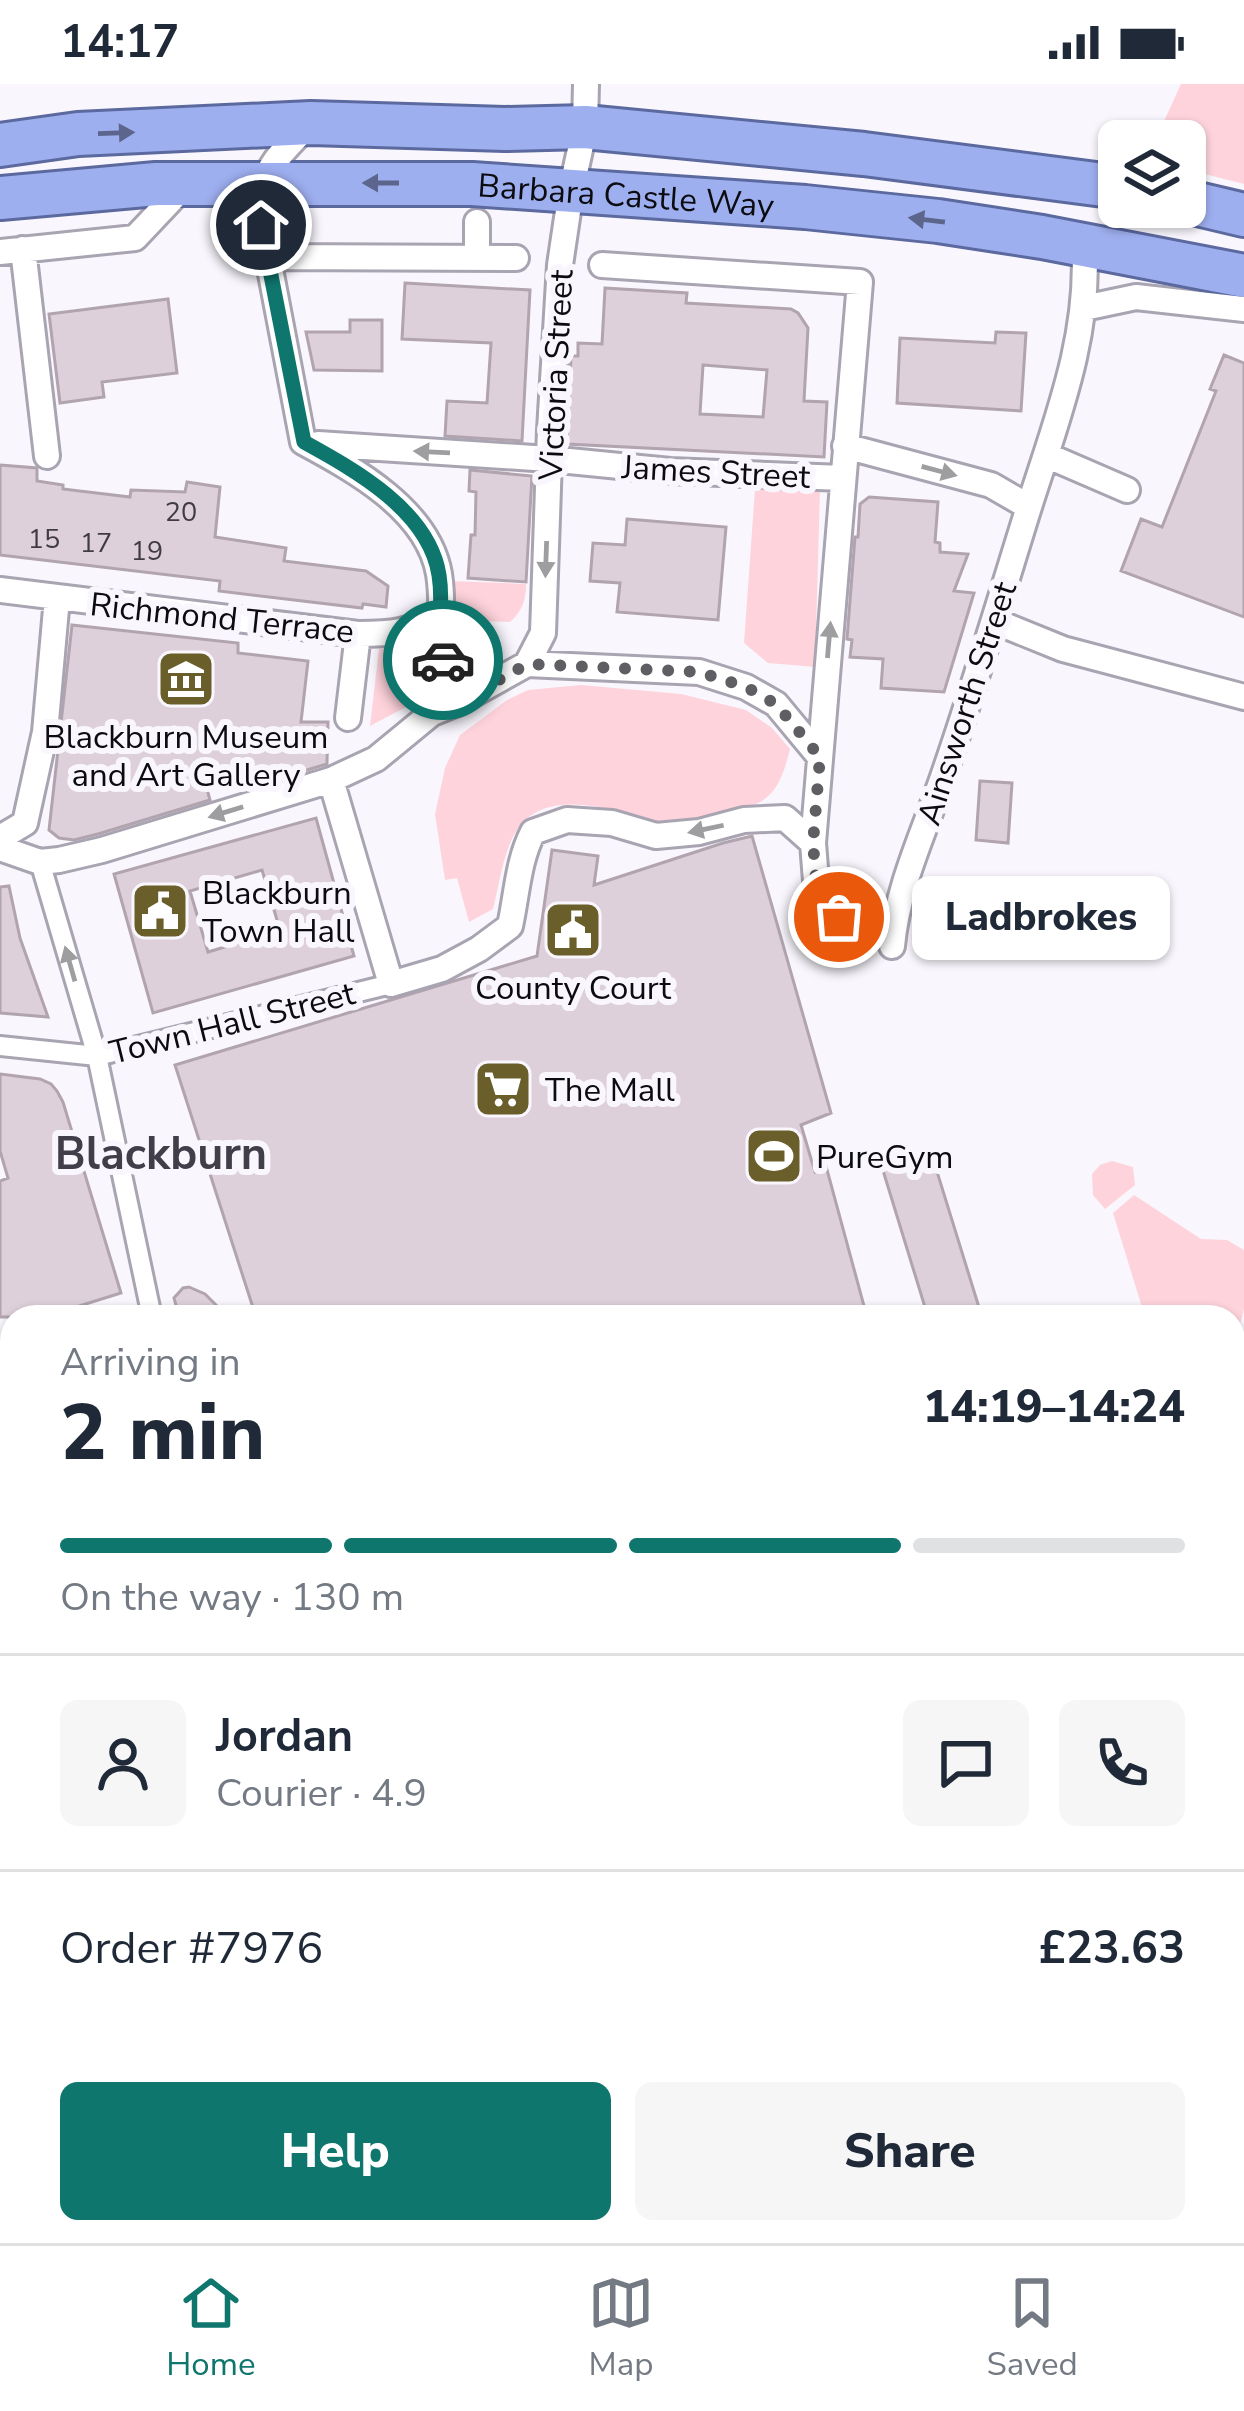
<!DOCTYPE html>
<meta charset="utf-8">
<style>
:root{--surface:#fff;--page:#f6f6f7;--text:#1f2937;--muted:#747a83;--line:#e0e1e3;--accent:#0f766e}
body{margin:0;font-family:"Nunito Sans",sans-serif;background:var(--page);color:var(--text);height:100vh;display:flex;flex-direction:column;font-size:45px;white-space:nowrap}
*{box-sizing:border-box;margin:0}
p{font-size:39px;color:var(--muted)}
.icon{flex:none;width:66px;height:66px;fill:none;stroke:currentColor;stroke-width:2;stroke-linecap:round;stroke-linejoin:round}
.map{position:relative;flex:1;overflow:hidden}
.drawer{position:absolute;left:0px;top:1221px;width:1245px;height:939px;display:flex;flex-direction:column;background:var(--surface);border-radius:36px 36px 0 0;box-shadow:0 3px 9px #0004}
.drawer>*{flex:none}
.controls{position:absolute;left:1098px;top:36px;display:grid;gap:24px}
.controls a{display:grid;place-items:center;width:108px;height:108px;border-radius:18px;background:var(--surface);box-shadow:0 3px 9px #0004;font-size:60px}
.pin{position:absolute;display:grid;place-items:center;width:102px;height:102px;color:#fff;margin:-51px;border:6px solid #fff;border-radius:50%;box-shadow:0 3px 12px #0007}
.courier{position:absolute;display:grid;place-items:center;width:120px;height:120px;margin:-60px;border:9px solid #0f766e;border-radius:50%;background:#fff;color:#222;box-shadow:0 3px 15px #0007}
.bubble{position:absolute;height:84px;border-radius:18px;background:var(--surface);box-shadow:0 3px 9px #0004;font-size:39px;font-weight:800;line-height:84px;text-align:center}
.summary em{font-style:normal;font-weight:800}
.summary div{display:flex;flex-direction:column-reverse}
.summary{display:flex;align-items:center;justify-content:space-between;height:204px;padding:0 60px}
h1{font-size:78px;font-weight:800;line-height:90px}
.bar{display:grid;grid-template-columns:repeat(4,1fr);gap:18px 12px;align-content:center;height:144px;padding:0 60px}
.bar i{height:15px;border-radius:9px;background:var(--line)}
.bar .current{background:var(--accent)}
.bar p{grid-column:span 4}
.line{display:flex;align-items:center;gap:30px;padding:0 60px;border-top:3px solid var(--line)}
.line div{flex:1}
.round{display:grid;place-items:center;flex:none;width:126px;height:126px;border-radius:18px;background:var(--page)}
.primary-button{display:flex;gap:24px;margin-top:auto;padding:24px 60px}
.primary-button a{flex:1;height:138px;border-radius:18px;background:var(--accent);color:#fff;font-size:48px;font-weight:800;line-height:138px;text-align:center}
.primary-button a+a{background:var(--page);color:var(--text)}
.status{display:flex;justify-content:space-between;align-items:center;height:84px;padding:0 60px;background:var(--surface);direction:ltr}
.status svg{height:33px;fill:currentColor}
.dock{display:flex;justify-content:space-around;align-items:center;height:168px;border-top:3px solid var(--line);background:var(--surface);font-size:33px;color:var(--muted)}
.dock a{display:grid;justify-items:center;gap:6px}
.dock .current{color:var(--accent)}
.map>svg:first-child{display:block}
</style>
<div class="status"><b>14:17</b><svg viewBox="0 0 49 12"><path d="M0 12V9h3v3zM5 12V6h3v6zM10 12V3h3v9zM15 12V0h3v12zM26 1h20v11H26zM47 4h2v5h-2z"/></svg></div>
<div class="map">
<svg width="1244" height="2159" viewBox="0 0 1244 2159">
<rect width="100%" height="100%" fill="#f9f7fd"/>
<path fill="#fed3dc" d="M 1181,0 L 1244,0 L 1244,100 L 1185,85 L 1185,57 L 1155,57 Z
M 755,405 L 820,406 L 815,583 L 768,579 L 744,559 Z
M 451,497 L 526,500 C 526,517 522,527 510,538 L 481,537 L 460,557 L 452,557 L 449,543 Z
M 397,564 L 412,581 L 416,609 L 406,623 L 370,642 L 379,565 Z
M 581,601 L 681,610 L 746,626 L 772,644 L 790,665 C 776,724 758,722 704,732 C 690,735 671,742 657,741 C 642,739 627,729 613,726 C 583,719 547,715 524,737 C 504,757 500,799 493,825 L 469,838 L 457,794 L 445,796 L 435,730 L 445,684 L 460,651 L 507,616 L 528,606 Z
M 1112,1077 L 1133,1083 L 1135,1101 L 1105,1125 L 1093,1111 L 1092,1090 L 1100,1081 Z
M 1134,1111 L 1201,1155 L 1227,1156 L 1244,1166 C 1244,1185 1244,1206 1244,1225 C 1242,1235 1238,1243 1238,1254 C 1238,1282 1244,1315 1240,1341 L 1233,1345 L 1233,1233 L 1145,1233 L 1113,1129 Z"/>
<path fill="#ddd0da" stroke="#b1a4ae" stroke-width="3" fill-rule="evenodd" d="M 405,199 L 530,206 L 522,357 L 445,352 L 447,317 L 487,319 L 491,259 L 402,255 Z
M 605,204 L 687,209 L 686,219 L 791,225 L 798,229 L 808,244 L 804,317 L 827,318 L 824,373 L 567,360 L 571,272 L 578,272 L 578,259 L 602,260 ZM 703,281 L 767,286 L 763,333 L 700,330 Z
M 168,215 L 177,289 L 102,298 L 104,313 L 60,319 L 49,230 Z
M 350,236 L 382,236 L 382,287 L 314,286 L 306,248 L 350,248 Z
M 996,248 L 1026,249 L 1021,327 L 897,319 L 900,254 L 995,259 Z
M 1224,271 L 1244,279 L 1244,533 L 1121,487 L 1141,435 L 1162,443 L 1216,307 L 1210,305 Z
M 0,381 L 37,384 L 37,397 L 63,401 L 63,405 L 130,413 L 131,406 L 185,408 L 187,398 L 220,403 L 215,453 L 286,464 L 284,477 L 366,487 L 388,502 L 386,523 L 363,520 L 362,524 L 219,507 L 220,497 L 0,471 Z
M 470,386 L 532,392 L 526,498 L 468,494 L 471,451 L 475,451 L 476,408 L 469,407 Z
M 869,413 L 938,418 L 935,458 L 940,459 L 940,468 L 968,470 L 954,507 L 974,509 L 944,608 L 881,604 L 883,575 L 850,573 L 852,556 L 847,555 L 855,453 L 858,453 L 860,420 Z
M 627,435 L 726,443 L 718,536 L 617,528 L 620,499 L 590,497 L 593,459 L 625,461 Z
M 72,541 L 238,559 L 238,569 L 308,577 L 301,638 L 328,638 L 327,680 L 250,703 L 248,694 L 207,705 L 210,716 L 98,750 L 74,756 L 59,754 L 49,746 Z
M 980,697 L 1012,699 L 1008,759 L 976,756 Z
M 316,734 L 354,872 L 153,929 L 114,790 ZM 262,786 L 280,846 L 208,868 L 190,807 Z
M 752,752 L 831,1029 L 801,1041 L 815,1088 L 826,1082 L 867,1233 L 256,1233 L 175,981 L 537,872 L 552,766 L 598,772 L 594,801 L 723,759 Z
M 9,802 L 20,854 L 48,933 L 0,929 L 0,803 Z
M 0,990 L 40,995 L 51,1000 L 57,1007 L 63,1018 L 121,1209 L 44,1233 L 0,1233 L 0,1097 L 8,1094 L 0,1067 Z
M 930,1065 L 982,1233 L 928,1233 L 881,1080 Z
M 189,1203 L 205,1210 L 228,1233 L 179,1233 L 174,1214 L 183,1204 Z"/>
<g fill="none" stroke-linecap="round" stroke-linejoin="round">
<defs>
<path id="pedestrian" d="M 43,788 L 97,972 L 152,1233
M 0,962 L 97,972 L 391,900
M 0,1269 L 12,1266
M 0,1503 L 12,1519
M 0,1633 L 12,1628
M 1080,2159 L 1081,2148"/>
<path id="minor" d="M 310,39 C 279,72 264,80 259,127 L 303,358 C 355,386 428,426 439,490 C 446,535 434,585 432,629
M 477,138 L 477,174
M 23,165 L 47,372
M 0,168 L 135,154 L 186,100
M 266,173 L 516,174
M 602,181 L 860,198 L 813,759 L 818,822 C 848,838 862,837 895,830
M 1084,224 L 1136,213 L 1244,225
M 318,360 L 549,375 L 670,387 L 842,394
M 845,362 L 991,401 L 1029,423
M 1046,371 L 1127,406
M 0,506 L 358,550 C 389,550 413,549 439,529
M 994,537 L 1063,565 L 1244,613
M 437,566 L 446,580 L 489,601
M 527,580 L 543,549 L 550,346 L 560,181 L 571,107 L 585,43 L 586,0
M 348,634 L 358,550
M 331,696 L 391,900 L 442,885 L 479,865 L 510,842 C 517,810 518,777 533,748 L 567,736 L 612,739 L 656,752 L 699,748 L 744,736 L 785,734 L 813,759
M 0,754 L 25,739 L 45,648 L 57,514
M 0,764 L 40,778 L 59,776 L 102,766 L 331,696 L 376,675 L 432,629 L 457,619 L 527,580 L 699,588 L 746,603 L 776,620 L 820,673
M 892,862 C 897,805 923,750 942,696 C 973,607 1000,516 1028,426 C 1055,340 1091,252 1084,160
M 1233,1387 L 1244,1383
M 1233,1693 L 1244,1683
M 0,1757 L 12,1787
M 1233,1848 L 1244,1840
M 1233,1887 L 1244,1904
M 0,1910 L 7,1892 L 12,1862
M 0,1962 L 12,1965
M 123,2148 L 129,2159
M 511,2148 L 515,2159
M 78,2159 L 98,2148"/>
<g id="trunk">
<path d="M 0,61 L 78,50 L 311,39 L 505,45 L 585,43 L 864,70 L 1119,103"/>
<path id="s1" d="M 0,114 L 156,100 L 472,100 L 805,123 L 938,137 L 1042,153 L 1244,192"/>
<path d="M 1185,117 L 1244,131"/>
</g>
</defs>
<use href="#pedestrian" stroke="#a9a4b1" stroke-width="24"/>
<use href="#minor" stroke="#a9a4b1" stroke-width="30"/>
<use href="#trunk" stroke="#5b699f" stroke-width="48"/>
<use href="#pedestrian" stroke="#fff" stroke-width="18"/>
<use href="#minor" stroke="#fff" stroke-width="24"/>
<use href="#trunk" stroke="#9eaff0" stroke-width="42"/>
</g>
<defs><path id="oneway-solid" d="M-6-.8H1V-3.2L6.5 0L1 3.2V.8H-6Z" transform="scale(3)"/></defs>
<g fill="#5c658b">
<use href="#oneway-solid" transform="translate(116 49) rotate(-2)"/>
<use href="#oneway-solid" transform="translate(381 99) rotate(-180)"/>
<use href="#oneway-solid" transform="translate(927 136) rotate(-173)"/>
</g>
<g fill="#9e9d9f">
<use href="#oneway-solid" transform="translate(432 368) rotate(-177)"/>
<use href="#oneway-solid" transform="translate(939 387) rotate(15)"/>
<use href="#oneway-solid" transform="translate(546 475) rotate(92)"/>
<use href="#oneway-solid" transform="translate(829 556) rotate(-85)"/>
<use href="#oneway-solid" transform="translate(226 728) rotate(163)"/>
<use href="#oneway-solid" transform="translate(706 745) rotate(168)"/>
<use href="#oneway-solid" transform="translate(70 880) rotate(-106)"/>
</g>
<g fill="none" stroke-linecap="round" stroke-linejoin="round">
<path stroke="#5f5e62" stroke-width="12" stroke-dasharray="0 21.6" d="M 443,576 L 446,580 L 490,601 L 527,580 L 699,588 L 746,603 L 776,620 L 820,673 L 813,759 L 818,822 L 839,833"/>
<path stroke="#0f766e" stroke-width="15" d="M 261,141 L 304,358 C 355,386 429,427 439,491 C 443,516 439,542 436,566 L 443,576"/>
</g>
<defs>
<symbol id="museum-square" viewBox="-11 -11 22 22"><rect x="-9" y="-9" width="18" height="18" rx="4" fill="#6a5e2b" stroke="#f9f7fd"/><path d="M0-6L6-3V-2H-6V-3ZM-5-1h2V3h-2ZM-1-1h2V3h-2ZM3-1h2V3H3ZM-6 4H6V6H-6Z" fill="#fff"/></symbol>
<symbol id="civic-square" viewBox="-11 -11 22 22"><rect x="-9" y="-9" width="18" height="18" rx="4" fill="#6a5e2b" stroke="#f9f7fd"/><path d="M-.6-6.5H3V-4.5H.6V-3L4-1V1h2V6H-6V1h2V-1L-.6-3ZM-1.2 2.5V6h2.4V2.5Z" fill="#fff"/></symbol>
<symbol id="supermarket-square" viewBox="-11 -11 22 22"><rect x="-9" y="-9" width="18" height="18" rx="4" fill="#6a5e2b" stroke="#f9f7fd"/><path d="M-6-5.5h2.5l.6 2H6L4.5 2H-2.5L-4.4-4H-6ZM-1.5 3.2a1.3 1.3 0 1 0 .1 0ZM3 3.2a1.3 1.3 0 1 0 .1 0Z" fill="#fff"/></symbol>
<symbol id="stadium-square" viewBox="-11 -11 22 22"><rect x="-9" y="-9" width="18" height="18" rx="4" fill="#6a5e2b" stroke="#f9f7fd"/><path d="M0-5a6.5 5 0 1 0 0 10a6.5 5 0 1 0 0-10ZM-3.5-1.8h7v3.6h-7Z" fill="#fff"/></symbol>
</defs>
<g fill-rule="evenodd">
<use href="#museum-square" x="153" y="562" width="66" height="66"/>
<use href="#civic-square" x="127" y="794" width="66" height="66"/>
<use href="#civic-square" x="540" y="813" width="66" height="66"/>
<use href="#supermarket-square" x="470" y="972" width="66" height="66"/>
<use href="#stadium-square" x="741" y="1039" width="66" height="66"/>
</g>
<g text-anchor="middle" stroke-width="12" stroke-linejoin="round" paint-order="stroke">
<g font-size="27" fill="#403c42">
<text x="181" y="437">20</text>
<text x="44" y="464">15</text>
<text x="96" y="468">17</text>
<text x="147" y="476">19</text>
</g>
<g font-size="33" fill="#0c0b0f" stroke="#f9f7fd">
<text dy="12" stroke="none"><textPath href="#s1" startOffset="627">Barbara Castle Way</textPath></text>
<text transform="translate(555 291) rotate(-87)" y="12">Victoria Street</text>
<text transform="translate(716 387) rotate(3)" y="12">James Street</text>
<text transform="translate(222 533) rotate(6)" y="12">Richmond Terrace</text>
<text transform="translate(966 619) rotate(-72)" y="12">Ainsworth Street</text>
<text transform="translate(232 938) rotate(-14)" y="12">Town Hall Street</text>
</g>
<g font-size="33" fill="#0c0b0f" stroke="#f9f7fd" text-anchor="start">
<text x="186" y="664" text-anchor="middle">Blackburn Museum<tspan x="186" dy="38">and Art Gallery</tspan></text>
<text x="202" y="820">Blackburn<tspan x="202" dy="38">Town Hall</tspan></text>
<text x="573" y="915" text-anchor="middle">County Court</text>
<text x="545" y="1017">The Mall</text>
<text x="816" y="1084">PureGym</text>
</g>
<g font-size="45" font-weight="bold" fill="#423e49" stroke="#f9f7fd">
<text x="161" y="1085">Blackburn</text>
</g>
</g>
</svg>
<div class="controls">
<a><svg class="icon" aria-label="layers" viewBox="0 0 24 24"><path d="M12 4l9 5-9 5-9-5zM3 14l9 5 9-5"/></svg></a>
</div>
<div class="pin" style="left:839px;top:833px;background:#ea580c"><svg class="icon" aria-label="bag" viewBox="0 0 24 24"><path d="M5 8h14l-1 12H6zM9 8a3 3 0 0 1 6 0"/></svg></div>
<div class="pin" style="left:261px;top:141px;background:#1f2937"><svg class="icon" aria-label="home" viewBox="0 0 24 24"><path d="M3 11l9-7 9 7M6 9v11h12V9"/></svg></div>
<div class="courier" style="left:443px;top:576px"><svg class="icon" aria-label="car" viewBox="0 0 24 24"><path d="M5 17H2v-5l4-1 3-4h7l3 4 3 1v5h-3M9 17h6M6 11h13"/><circle cx="7" cy="17" r="2"/><circle cx="17" cy="17" r="2"/></svg></div>
<div class="bubble" style="left:912px;top:792px;width:258px">Ladbrokes</div>
<section class="drawer">
<div class="summary"><div><h1>2 min</h1><p>Arriving in</p></div><em>14:19–14:24</em></div>
<div class="bar"><i class="current"></i><i class="current"></i><i class="current"></i><i></i><p>On the way · 130 m</p></div>
<div class="line" style="height:216px"><a class="round"><svg class="icon" aria-label="person" viewBox="0 0 24 24"><circle cx="12" cy="8" r="4"/><path d="M4 21q1-7 8-7t8 7"/></svg></a><div><b>Jordan</b><p>Courier · 4.9</p></div><a class="round"><svg class="icon" aria-label="chat" viewBox="0 0 24 24"><path d="M4 5h16v11H9l-5 4z"/></svg></a><a class="round"><svg class="icon" aria-label="phone" viewBox="0 0 24 24"><path d="M5 4h4l2 5-3 2q2 4 5 5l2-3 5 2v4C11 20 4 13 5 4z"/></svg></a></div>
<div class="line" style="height:156px"><div>Order #7976</div><b>£23.63</b></div>
<div class="primary-button"><a>Help</a><a>Share</a></div>
</section>
</div>
<nav class="dock">
<a class="current"><svg class="icon" aria-label="home" viewBox="0 0 24 24"><path d="M3 11l9-7 9 7M6 9v11h12V9"/></svg>Home</a>
<a><svg class="icon" aria-label="map" viewBox="0 0 24 24"><path d="M3 6l6-2 6 2 6-2v14l-6 2-6-2-6 2zM9 4v14M15 6v14"/></svg>Map</a>
<a><svg class="icon" aria-label="saved" viewBox="0 0 24 24"><path d="M7 4h10v16l-5-4-5 4z"/></svg>Saved</a>
</nav>
